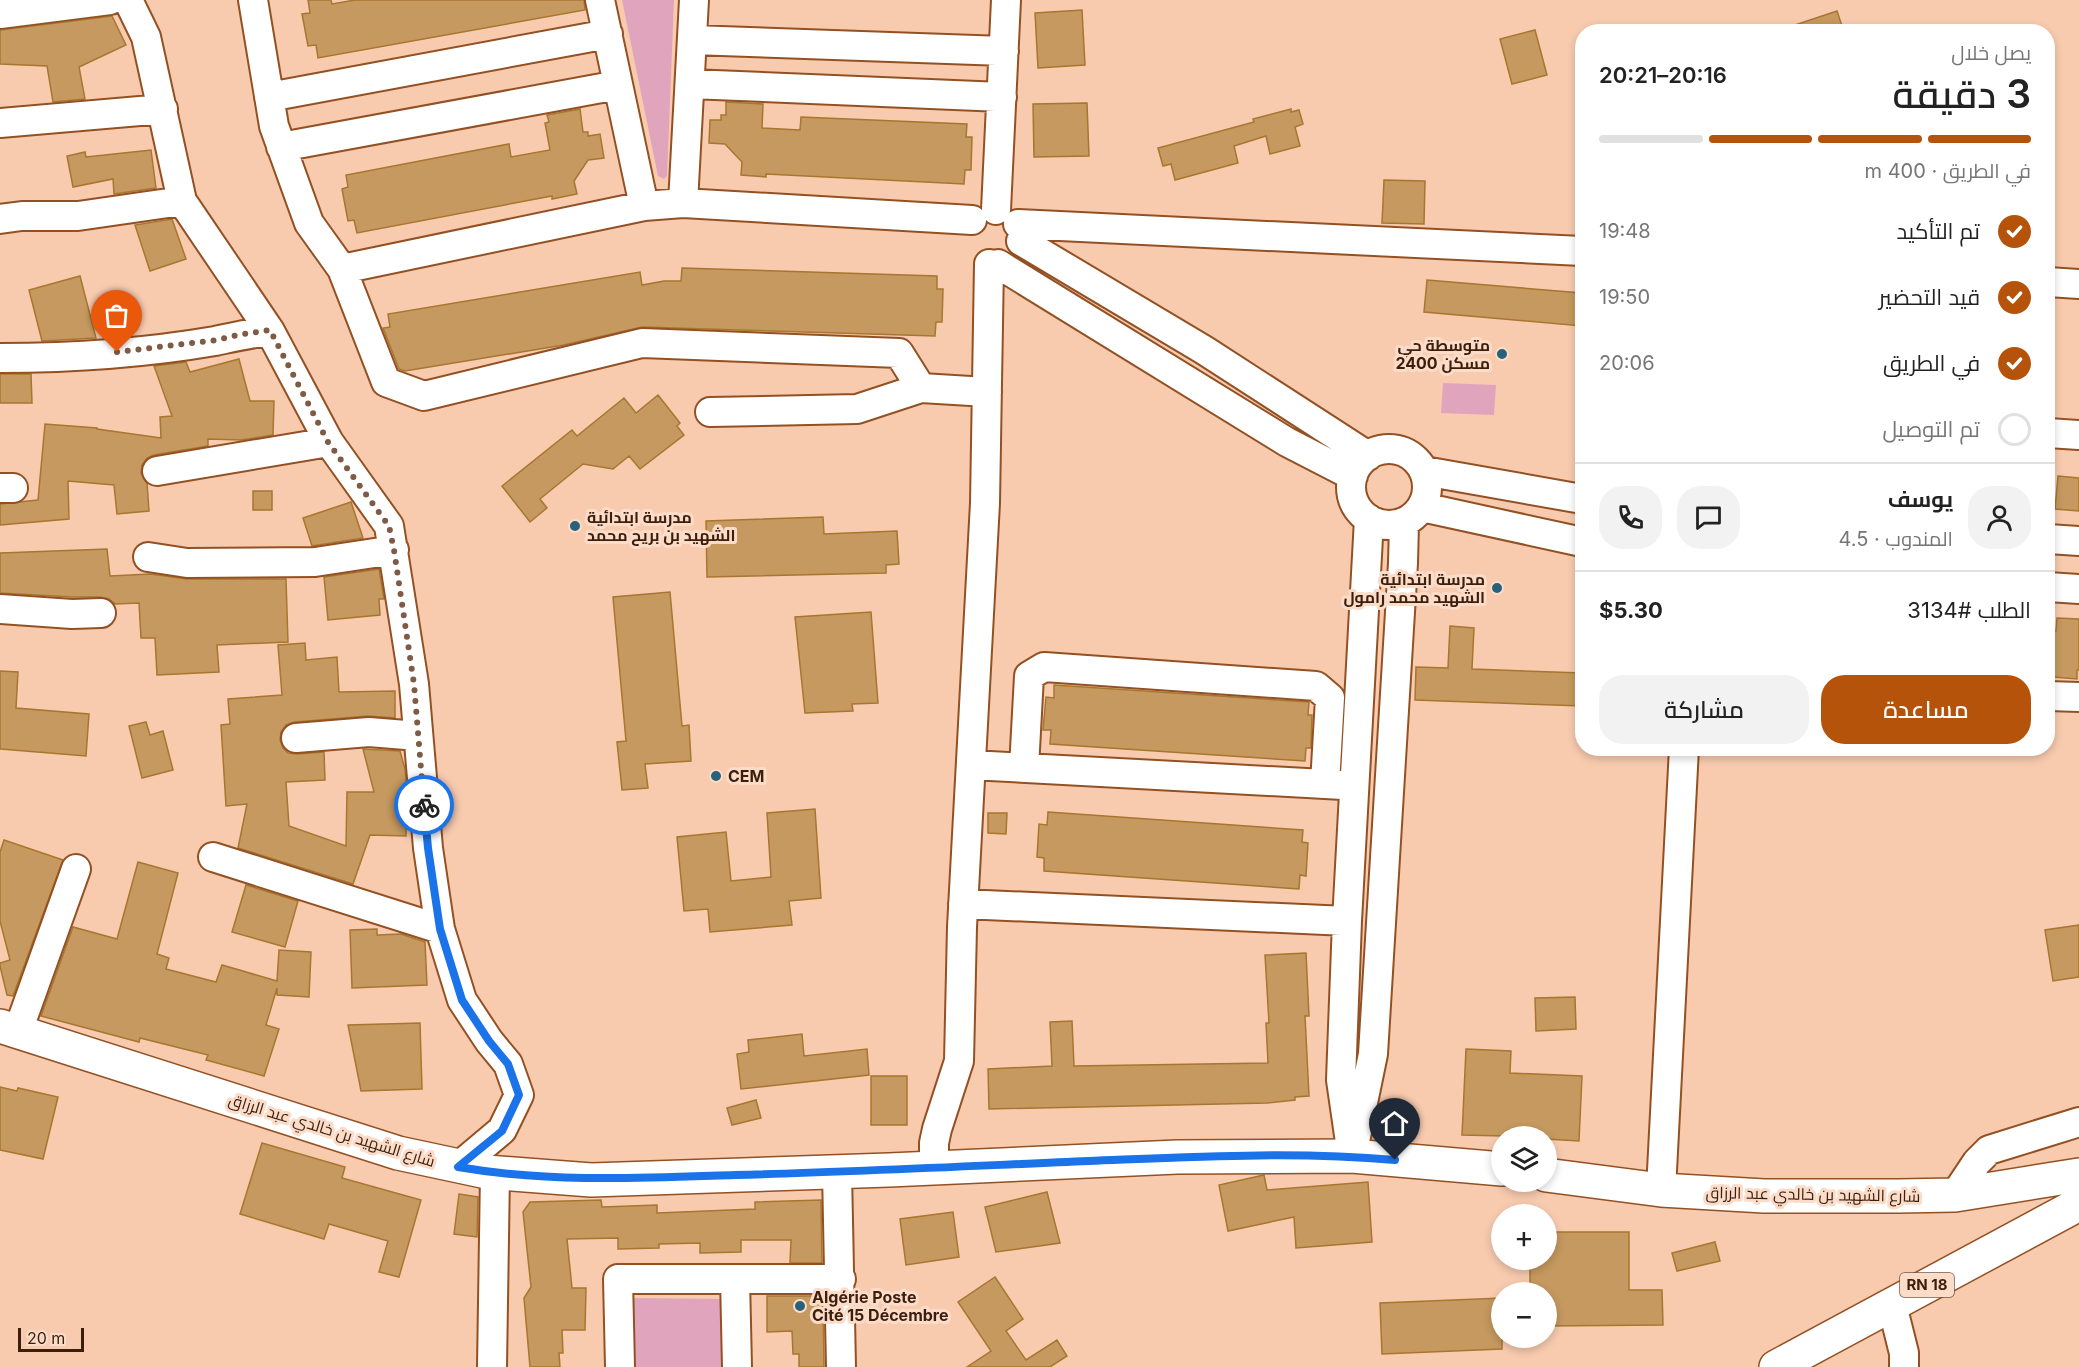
<!DOCTYPE html>
<html lang="ar">
<meta charset="utf-8">
<style>
:root{--surface:#fff;--page:#f2f2f2;--text:#222;--muted:#767676;--line:#e0e0e0;--accent:#b45309}
body{margin:0;font-family:Inter,Cairo,sans-serif;background:var(--page);color:var(--text);direction:rtl;height:100vh;display:flex;flex-direction:column;font-size:22px;white-space:nowrap}
*{box-sizing:border-box;margin:0}
p{font-size:20px;color:var(--muted)}
.icon{flex:none;width:33px;height:33px;fill:none;stroke:currentColor;stroke-width:2;stroke-linecap:round;stroke-linejoin:round}
.map{position:relative;flex:1;overflow:hidden;direction:ltr}
.details{position:absolute;left:1575px;top:24px;width:480px;height:732px;display:flex;flex-direction:column;background:var(--surface);border-radius:24px;box-shadow:0 3px 9px #0003;direction:rtl}
.details>*{flex:none}
.fabs{position:absolute;left:1491px;top:1126px;display:grid;gap:12px}
.fabs a{display:grid;place-items:center;width:66px;height:66px;border-radius:50%;background:var(--surface);box-shadow:0 3px 9px #0003;font-size:30px}
.scale{position:absolute;left:18px;bottom:15px;width:66px;box-sizing:border-box;padding-left:6px;border:3px solid #3b1e0b;border-top:0;font-size:16px;line-height:21px;white-space:nowrap;color:#3b1e0b;-webkit-text-stroke:4px #fbdcc9;paint-order:stroke}
.pin{position:absolute;display:grid;place-items:center;width:51px;height:51px;color:#fff;margin:-62px -26px;border-radius:50% 50% 50% 0;rotate:-45deg;box-shadow:0 0 6px #0007}
.pin .icon{rotate:45deg}
.courier{position:absolute;display:grid;place-items:center;width:60px;height:60px;margin:-30px;border:4px solid #1a73e8;border-radius:50%;background:#fff;color:#222;box-shadow:0 2px 8px #0007}
.overview em{font-style:normal;font-weight:600}
.overview div{display:flex;flex-direction:column-reverse}
.overview{display:flex;align-items:center;justify-content:space-between;height:102px;padding:0 24px}
h1{font-size:39px;font-weight:600;line-height:45px}
.bar{display:grid;grid-template-columns:repeat(4,1fr);gap:9px 6px;align-content:center;height:72px;padding:0 24px}
.bar i{height:8px;border-radius:4px;background:var(--line)}
.bar .selected{background:var(--accent)}
.bar p{grid-column:span 4}
.line{display:flex;align-items:center;gap:15px;padding:0 24px;border-top:2px solid var(--line)}
.line div{flex:1}
.round{display:grid;place-items:center;flex:none;width:63px;height:63px;border-radius:24px;background:var(--page)}
ol{padding:0 24px;list-style:none}
li{display:flex;align-items:center;gap:18px;height:66px}
li p{margin-inline-start:auto}
li .icon{padding:6px;border-radius:50%;background:var(--accent);color:#fff;stroke-width:4}
li:last-child{color:var(--muted)}
li i{width:33px;height:33px;border:3px solid var(--line);border-radius:50%}
.action{display:flex;gap:12px;margin-top:auto;padding:12px 24px}
.action a{flex:1;height:69px;border-radius:24px;background:var(--accent);color:#fff;font-size:24px;font-weight:600;line-height:69px;text-align:center}
.action a+a{background:var(--page);color:var(--text)}
.map>svg:first-child{display:block}
</style>
<div class="map">
<svg width="2079" height="1367" viewBox="0 0 2079 1367">
<rect width="100%" height="100%" fill="#f8cbaf"/>
<path fill="#e0a5bd" d="M 622,0 L 674,0 L 667,176 L 664,179 L 658,176 Z
M 1443,383 L 1496,385 L 1494,415 L 1441,413 Z
M 630,1298 L 726,1299 L 725,1367 L 628,1367 Z"/>
<path fill="#c5995f" stroke="#a8762f" stroke-width="1.5" d="M 308,0 L 331,0 L 332,4 L 355,0 L 584,0 L 585,10 L 318,58 L 316,45 L 308,46 L 302,14 L 310,13 Z
M 1082,10 L 1085,65 L 1038,68 L 1035,13 Z
M 1837,11 L 1844,32 L 1787,32 L 1786,28 Z
M 112,16 L 126,45 L 79,67 L 85,99 L 53,102 L 47,66 L 0,64 L 0,30 Z
M 1535,30 L 1547,75 L 1512,84 L 1500,39 Z
M 726,102 L 763,104 L 762,128 L 800,130 L 801,117 L 967,124 L 966,137 L 972,137 L 971,170 L 965,170 L 964,184 L 766,174 L 766,177 L 741,175 L 742,162 L 725,144 L 709,143 L 710,120 L 721,120 L 721,115 L 726,115 Z
M 1087,103 L 1089,156 L 1034,157 L 1033,104 Z
M 580,109 L 583,132 L 588,132 L 588,136 L 600,134 L 604,158 L 588,160 L 574,181 L 577,194 L 552,199 L 552,196 L 357,233 L 354,220 L 348,221 L 342,189 L 348,187 L 346,175 L 509,144 L 511,157 L 550,150 L 545,123 L 549,122 L 547,115 Z
M 1291,109 L 1291,112 L 1299,110 L 1303,124 L 1295,127 L 1300,146 L 1270,154 L 1266,136 L 1234,146 L 1238,163 L 1175,180 L 1171,164 L 1163,166 L 1158,148 L 1254,122 L 1253,119 Z
M 151,150 L 156,188 L 114,194 L 113,179 L 73,187 L 67,156 L 85,152 L 86,157 Z
M 1384,180 L 1425,181 L 1424,224 L 1382,223 Z
M 172,219 L 186,259 L 150,271 L 135,225 Z
M 682,268 L 937,276 L 937,289 L 943,289 L 942,322 L 936,322 L 935,336 L 642,327 L 564,345 L 405,371 L 399,369 L 383,328 L 390,327 L 388,314 L 640,272 L 642,285 L 664,281 L 681,281 Z
M 80,276 L 96,338 L 42,341 L 29,290 Z
M 1427,280 L 1582,293 L 1582,326 L 1424,312 Z
M 239,359 L 250,401 L 274,401 L 273,435 L 241,440 L 208,439 L 208,446 L 154,455 L 147,458 L 142,465 L 141,473 L 147,483 L 149,511 L 117,514 L 114,485 L 68,481 L 69,519 L 0,525 L 0,504 L 38,500 L 45,424 L 97,428 L 97,429 L 161,438 L 160,417 L 172,416 L 154,366 L 186,362 L 190,372 Z
M 0,374 L 31,374 L 32,403 L 0,403 Z
M 658,395 L 680,423 L 677,426 L 684,435 L 640,469 L 629,456 L 613,469 L 583,464 L 540,499 L 547,508 L 530,522 L 502,486 L 572,430 L 577,436 L 624,398 L 636,413 Z
M 2058,476 L 2079,478 L 2079,511 L 2055,509 Z
M 253,491 L 272,491 L 272,510 L 253,510 Z
M 351,502 L 363,538 L 312,546 L 303,518 Z
M 823,517 L 824,534 L 897,531 L 899,564 L 886,565 L 886,573 L 707,577 L 706,521 Z
M 107,549 L 110,576 L 150,574 L 187,579 L 286,579 L 288,642 L 217,645 L 219,672 L 157,675 L 155,638 L 141,638 L 139,603 L 115,604 L 109,599 L 100,597 L 72,597 L 0,593 L 0,553 Z
M 379,569 L 384,599 L 379,599 L 380,615 L 328,620 L 324,577 Z
M 670,592 L 682,726 L 689,725 L 691,761 L 645,764 L 648,788 L 622,790 L 617,742 L 626,741 L 613,597 Z
M 871,612 L 878,703 L 852,704 L 853,711 L 805,713 L 795,617 Z
M 2057,618 L 2079,619 L 2079,670 L 2077,670 L 2077,679 L 2053,677 L 2053,663 L 2048,663 L 2048,630 L 2056,631 Z
M 1450,626 L 1474,628 L 1472,669 L 1582,673 L 1582,706 L 1415,700 L 1416,667 L 1448,668 Z
M 305,643 L 306,660 L 337,657 L 339,692 L 395,691 L 395,718 L 368,716 L 295,722 L 286,725 L 281,732 L 280,740 L 283,748 L 288,753 L 297,754 L 324,752 L 325,780 L 286,782 L 289,826 L 346,846 L 347,792 L 374,792 L 363,749 L 400,751 L 405,769 L 407,791 L 406,836 L 370,835 L 353,884 L 238,848 L 247,804 L 226,806 L 221,725 L 230,724 L 228,699 L 282,695 L 278,645 Z
M 0,671 L 18,672 L 16,708 L 89,714 L 86,756 L 0,749 Z
M 1054,685 L 1309,702 L 1308,715 L 1312,715 L 1311,748 L 1306,748 L 1305,761 L 1050,744 L 1051,730 L 1043,730 L 1046,697 L 1054,698 Z
M 146,722 L 150,735 L 163,731 L 173,770 L 142,778 L 129,726 Z
M 815,809 L 821,898 L 789,901 L 792,925 L 710,932 L 708,909 L 684,911 L 677,837 L 726,832 L 731,881 L 771,877 L 767,813 Z
M 1048,812 L 1303,830 L 1302,842 L 1308,843 L 1306,876 L 1300,875 L 1299,889 L 1044,871 L 1044,858 L 1037,857 L 1039,824 L 1047,825 Z
M 988,813 L 1007,813 L 1006,834 L 988,833 Z
M 4,840 L 63,860 L 13,996 L 7,995 L 0,966 L 0,963 L 10,960 L 0,921 L 0,852 Z
M 138,862 L 178,873 L 157,954 L 169,958 L 166,969 L 216,982 L 222,965 L 277,981 L 279,950 L 311,952 L 309,997 L 277,995 L 277,988 L 266,1025 L 279,1029 L 264,1076 L 206,1060 L 208,1055 L 140,1038 L 139,1042 L 41,1016 L 73,927 L 117,939 Z
M 246,885 L 298,901 L 285,947 L 232,932 Z
M 2079,925 L 2079,977 L 2053,981 L 2045,930 Z
M 377,929 L 377,935 L 401,934 L 425,942 L 427,985 L 352,988 L 350,930 Z
M 1306,953 L 1309,1016 L 1305,1016 L 1309,1096 L 1295,1097 L 1295,1100 L 1267,1103 L 989,1109 L 988,1069 L 1052,1066 L 1050,1022 L 1072,1021 L 1074,1066 L 1268,1063 L 1266,1023 L 1269,1023 L 1265,955 Z
M 1575,997 L 1576,1029 L 1536,1031 L 1535,998 Z
M 420,1023 L 422,1089 L 361,1091 L 348,1025 Z
M 802,1034 L 804,1056 L 867,1049 L 869,1075 L 741,1089 L 737,1054 L 749,1052 L 748,1040 Z
M 1466,1049 L 1511,1051 L 1510,1073 L 1582,1076 L 1579,1141 L 1546,1139 L 1546,1137 L 1462,1135 Z
M 871,1076 L 907,1076 L 907,1125 L 871,1125 Z
M 0,1087 L 17,1091 L 18,1088 L 58,1097 L 43,1159 L 0,1150 Z
M 756,1100 L 761,1118 L 732,1125 L 727,1108 Z
M 262,1143 L 345,1167 L 342,1178 L 421,1200 L 399,1277 L 379,1272 L 388,1241 L 329,1224 L 324,1239 L 240,1214 Z
M 1264,1175 L 1267,1190 L 1368,1182 L 1372,1242 L 1296,1248 L 1294,1217 L 1228,1231 L 1219,1185 Z
M 1047,1192 L 1060,1243 L 996,1252 L 985,1207 Z
M 459,1194 L 478,1197 L 477,1237 L 454,1234 Z
M 601,1200 L 602,1207 L 657,1205 L 657,1213 L 755,1209 L 755,1202 L 821,1200 L 822,1263 L 790,1263 L 791,1240 L 741,1240 L 741,1252 L 700,1253 L 700,1243 L 659,1244 L 659,1248 L 618,1249 L 618,1238 L 567,1239 L 572,1288 L 586,1288 L 585,1330 L 562,1330 L 563,1353 L 559,1353 L 560,1367 L 530,1367 L 524,1298 L 531,1287 L 523,1212 L 530,1202 Z
M 953,1212 L 959,1257 L 906,1265 L 900,1219 Z
M 1546,1232 L 1629,1232 L 1629,1290 L 1662,1290 L 1663,1325 L 1546,1326 L 1546,1293 L 1530,1293 L 1530,1260 L 1546,1260 Z
M 1715,1242 L 1720,1261 L 1677,1271 L 1672,1253 Z
M 995,1277 L 1023,1319 L 1006,1331 L 1026,1360 L 1057,1340 L 1067,1356 L 1050,1367 L 967,1367 L 991,1351 L 958,1302 Z
M 767,1296 L 823,1296 L 824,1367 L 799,1367 L 799,1354 L 793,1354 L 792,1331 L 767,1332 Z
M 1502,1298 L 1502,1349 L 1382,1354 L 1380,1303 Z"/>
<g fill="none" stroke-linecap="round" stroke-linejoin="round">
<defs>
<path id="minor" d="M 128,0 L 146,37 L 182,201 L 270,331 L 329,442 L 389,526 L 414,684 L 428,848 L 440,929 L 462,1000 L 489,1041 L 508,1064 L 519,1095 L 502,1130 L 458,1167
M 253,0 L 274,126 L 309,223 L 342,269 L 386,382 L 424,396 L 642,343 L 899,353 L 921,388 L 987,392
M 600,0 L 644,206
M 0,14 L 110,0
M 692,40 L 1004,51
M 690,84 L 1002,97
M 269,97 L 608,34
M 0,123 L 163,109
M 281,147 L 618,85
M 683,203 L 694,0
M 996,210 L 1006,0
M 0,219 L 22,216 L 78,216 L 182,201
M 1018,224 L 1582,251
M 1021,241 L 1204,350 L 1368,456
M 998,264 L 1287,442 L 1353,476
M 342,269 L 644,206 L 683,203 L 972,220
M 2048,282 L 2079,284
M 0,358 C 72,358 145,353 215,341 C 234,337 251,333 270,331
M 710,412 L 857,409 L 921,388
M 2048,433 L 2079,435
M1351 487a38 38 0 1 1 76 0a38 38 0 1 1-76 0Z
M 157,471 L 329,442
M 1424,471 L 1582,499
M 0,488 L 13,488
M 1422,507 L 1582,542
M 1369,519 L 1347,921 L 1341,1080 L 1352,1156 L 1373,1054 L 1403,563 L 1404,523
M 2048,539 L 2079,541
M 148,557 L 187,563 L 315,562 L 394,550
M 2048,587 L 2079,589
M 0,609 L 72,614 L 101,613
M 2048,696 L 2079,697
M 296,738 L 369,732 L 418,736
M 971,765 L 1343,785
M 1024,768 L 1029,676 L 1044,667 L 1316,686 L 1330,698 L 1325,784
M 213,857 L 440,929
M 963,904 L 1347,921
M 18,1031 L 76,869
M 934,1168 L 934,1143 L 937,1129 L 959,1061 L 962,927 L 985,503 L 989,264
M 837,1172 L 841,1367
M 1661,1190 L 1684,748
M 1955,1195 L 1977,1162 L 1989,1150 L 2079,1122
M 735,1279 L 737,1367
M 1892,1305 L 1904,1353 L 1904,1367
M 492,1367 L 495,1173
M 620,1367 L 618,1279 L 841,1279"/>
<path id="major" d="M 0,1026 L 398,1153 L 487,1172 L 591,1180 L 889,1170 L 1177,1157 L 1352,1156 L 1502,1169
M 1546,1175 L 1661,1190 L 1764,1196 L 1898,1196 L 1955,1195 L 2079,1175
M 1776,1367 L 2079,1204"/>
</defs>
<use href="#minor" stroke="#935123" stroke-width="32"/>
<use href="#major" stroke="#935123" stroke-width="36"/>
<use href="#minor" stroke="#fff" stroke-width="28"/>
<use href="#major" stroke="#fff" stroke-width="33"/>
</g>
<g fill="none" stroke-linecap="round" stroke-linejoin="round">
<path stroke="#7d5b44" stroke-width="6" stroke-dasharray="0 10.8" d="M 117,352 L 217,340 L 238,335 L 270,330 L 328,442 L 389,526 L 394,550 L 414,684 L 424,805"/>
<path stroke="#1a73e8" stroke-width="8" d="M 424,805 L 428,848 L 440,929 L 462,1000 L 489,1041 L 508,1064 L 519,1095 L 502,1131 L 458,1167 C 550,1183 643,1178 735,1175 C 853,1172 971,1166 1089,1161 C 1190,1157 1293,1151 1395,1160"/>
</g>
<g fill="#29607a" stroke="#fbdcc9" stroke-width="2">
<circle cx="1502" cy="354" r="6"/>
<circle cx="575" cy="526" r="6"/>
<circle cx="1497" cy="588" r="6"/>
<circle cx="716" cy="776" r="6"/>
<circle cx="800" cy="1306" r="6"/>
</g>
<g text-anchor="middle" stroke-width="6" stroke-linejoin="round" paint-order="stroke">
<rect fill="#fbdcc9" stroke="#755744" stroke-width="1.5" x="1900" y="1273" width="54" height="24" rx="4.5"/>
<g font-size="15" font-weight="bold" fill="#3b1e0b">
<text x="1927" y="1290">RN 18</text>
</g>
<g font-size="16" font-weight="bold" fill="#3b1e0b" stroke="#fbdcc9" text-anchor="start">
<text x="1490" y="351" text-anchor="end">متوسطة حي<tspan x="1490" dy="18">2400 مسكن</tspan></text>
<text x="587" y="523">مدرسة ابتدائية<tspan x="587" dy="18">الشهيد بن بريح محمد</tspan></text>
<text x="1485" y="585" text-anchor="end">مدرسة ابتدائية<tspan x="1485" dy="18">الشهيد محمد رامول</tspan></text>
<text x="728" y="782">CEM</text>
<text x="812" y="1303">Algérie Poste<tspan x="812" dy="18">Cité 15 Décembre</tspan></text>
</g>
<g font-size="16" fill="#3b1e0b" stroke="#fbdcc9">
<text transform="translate(332 1130) rotate(17)" y="6">شارع الشهيد بن خالدي عبد الرزاق</text>
<text transform="translate(1813 1194) rotate(1)" y="6">شارع الشهيد بن خالدي عبد الرزاق</text>
</g>
</g>
</svg>
<div class="fabs">
<a><svg class="icon" aria-label="layers" viewBox="0 0 24 24"><path d="M12 4l9 5-9 5-9-5zM3 14l9 5 9-5"/></svg></a>
<a>+</a>
<a>−</a>
</div>
<div class="scale">20 m</div>
<div class="pin" style="left:117px;top:352px;background:#ea580c"><svg class="icon" aria-label="bag" viewBox="0 0 24 24"><path d="M5 8h14l-1 12H6zM9 8a3 3 0 0 1 6 0"/></svg></div>
<div class="pin" style="left:1395px;top:1160px;background:#1f2937"><svg class="icon" aria-label="home" viewBox="0 0 24 24"><path d="M3 11l9-7 9 7M6 9v11h12V9"/></svg></div>
<div class="courier" style="left:424px;top:805px"><svg class="icon" aria-label="bike" viewBox="0 0 24 24"><circle cx="6" cy="16" r="4"/><circle cx="18" cy="16" r="4"/><path d="M6 16l4-8h5l3 8M10 8l3 8H6M13 5h3"/></svg></div>
<section class="details">
<div class="overview"><div><h1>3 دقيقة</h1><p>يصل خلال</p></div><em>20:16–20:21</em></div>
<div class="bar"><i class="selected"></i><i class="selected"></i><i class="selected"></i><i></i><p>في الطريق · 400 m</p></div>
<ol>
<li><svg class="icon" aria-label="check" viewBox="0 0 24 24"><path d="M5 12l5 5 9-10"/></svg>تم التأكيد<p>19:48</p></li>
<li><svg class="icon" aria-label="check" viewBox="0 0 24 24"><path d="M5 12l5 5 9-10"/></svg>قيد التحضير<p>19:50</p></li>
<li><svg class="icon" aria-label="check" viewBox="0 0 24 24"><path d="M5 12l5 5 9-10"/></svg>في الطريق<p>20:06</p></li>
<li><i></i>تم التوصيل</li>
</ol>
<div class="line" style="height:108px"><a class="round"><svg class="icon" aria-label="person" viewBox="0 0 24 24"><circle cx="12" cy="8" r="4"/><path d="M4 21q1-7 8-7t8 7"/></svg></a><div><b>يوسف</b><p>المندوب · 4.5</p></div><a class="round"><svg class="icon" aria-label="chat" viewBox="0 0 24 24"><path d="M4 5h16v11H9l-5 4z"/></svg></a><a class="round"><svg class="icon" aria-label="phone" viewBox="0 0 24 24"><path d="M5 4h4l2 5-3 2q2 4 5 5l2-3 5 2v4C11 20 4 13 5 4z"/></svg></a></div>
<div class="line" style="height:78px"><div>الطلب #3134</div><b>$5.30</b></div>
<div class="action"><a>مساعدة</a><a>مشاركة</a></div>
</section>
</div>
